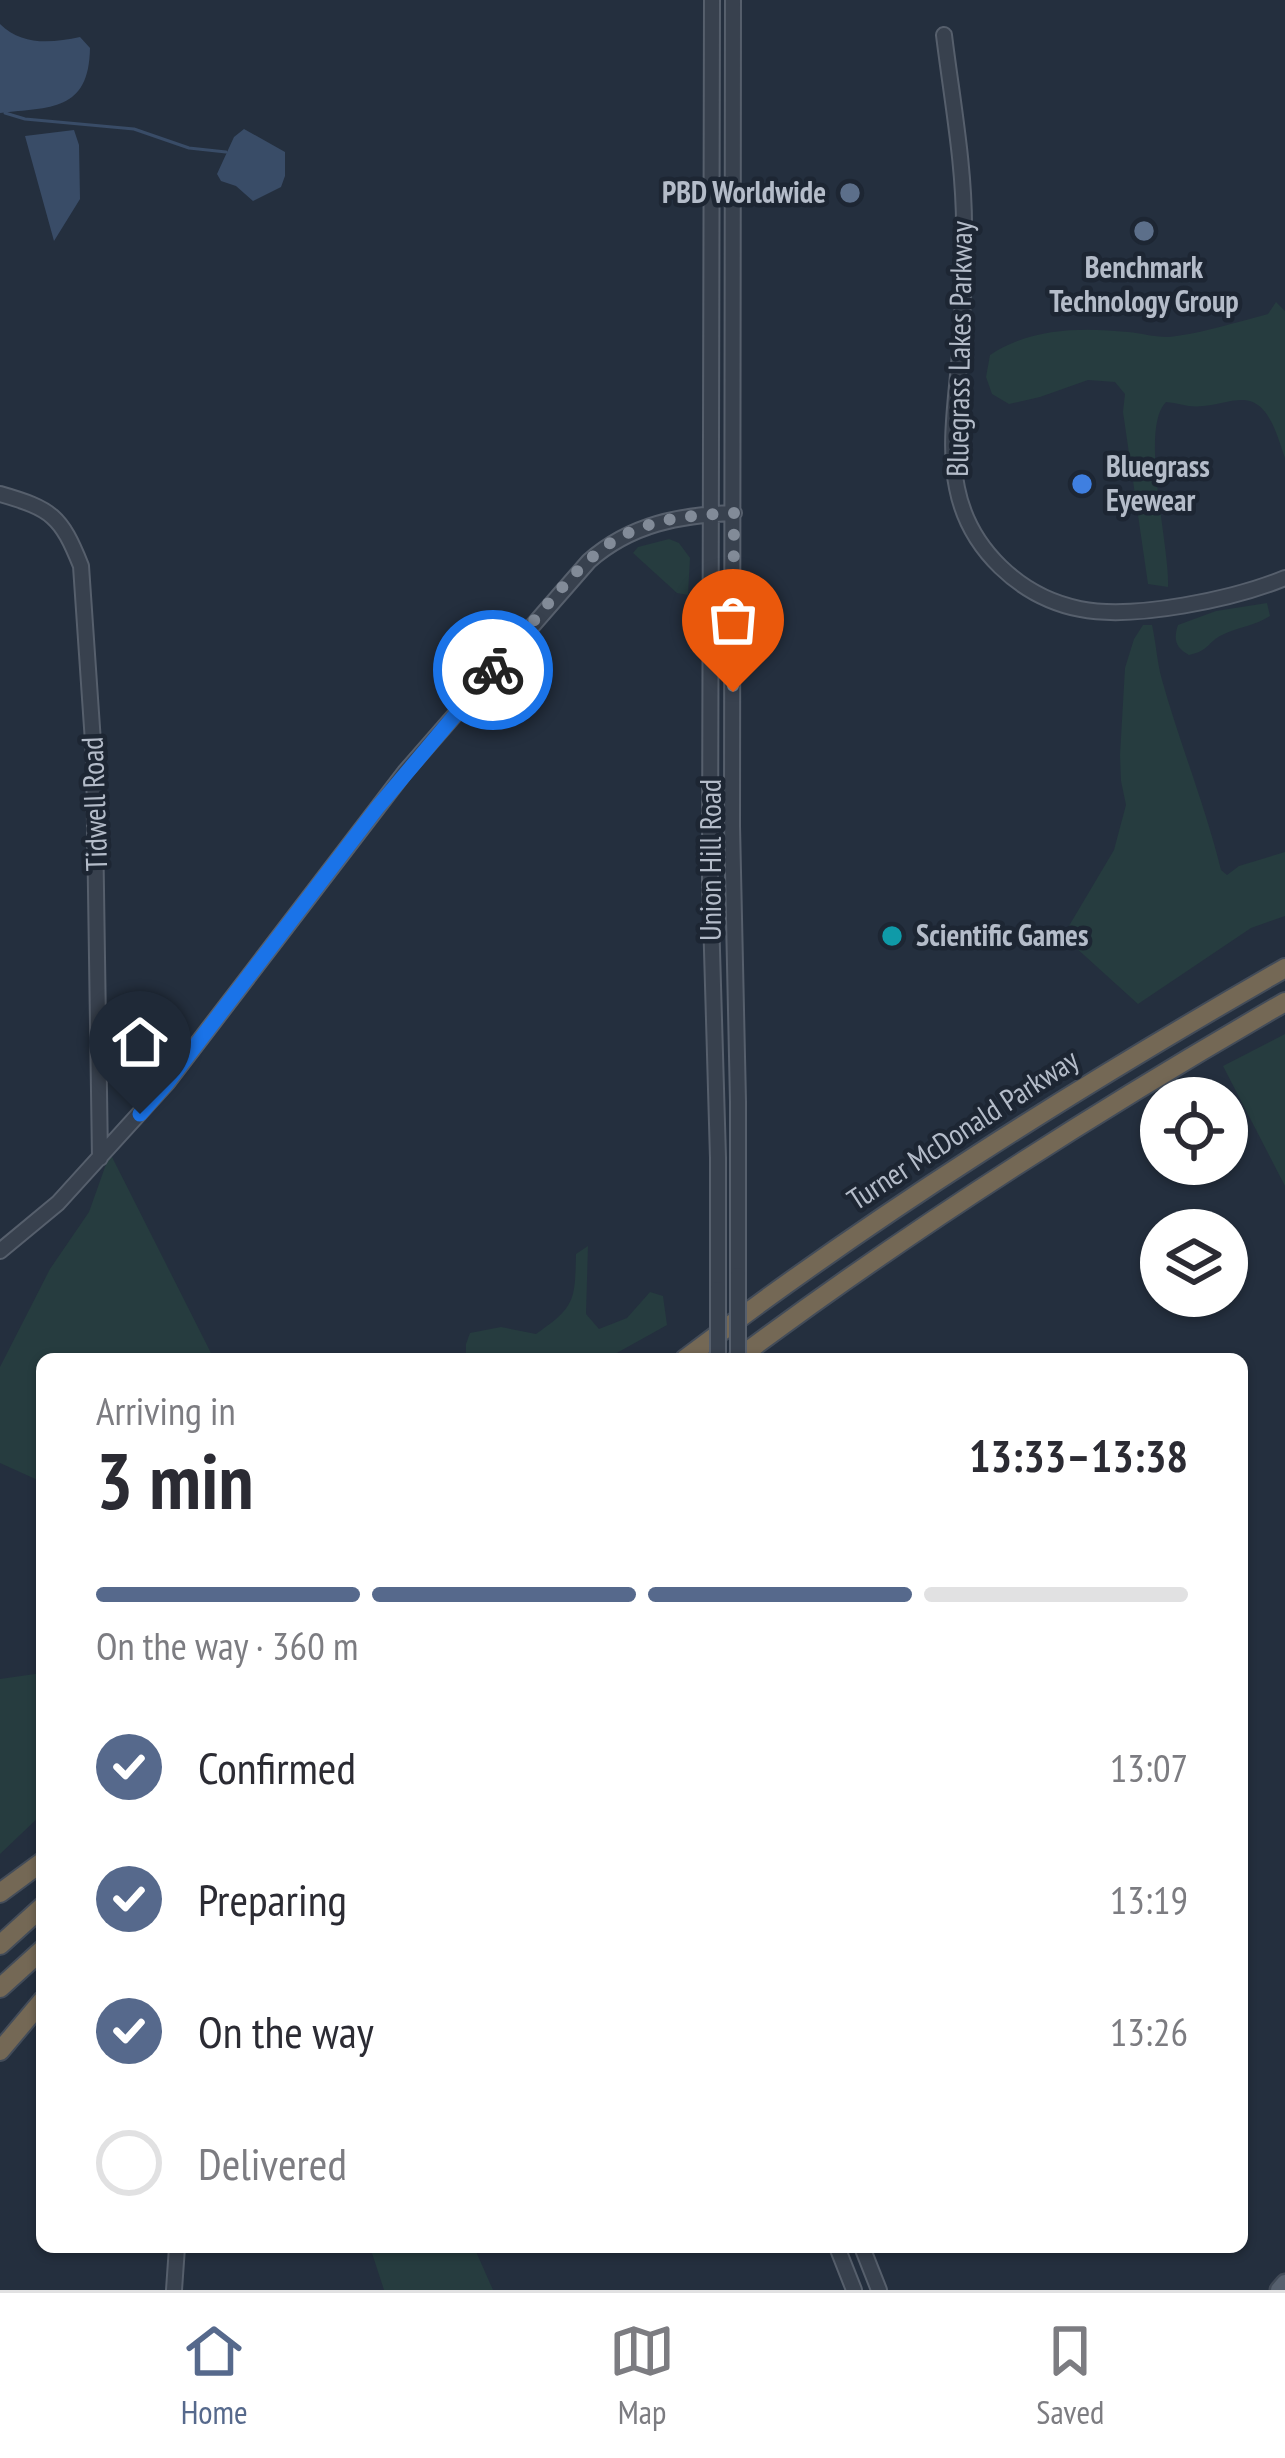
<!DOCTYPE html>
<meta charset="utf-8">
<style>
:root{--surface:#fff;--page:#f2f2f3;--text:#2b2b33;--muted:#7c7c81;--line:#e1e1e2;--accent:#56698c}
body{margin:0;font-family:"PT Sans Narrow",sans-serif;background:var(--page);color:var(--text);height:100vh;display:flex;flex-direction:column;font-size:45px;white-space:nowrap}
*{box-sizing:border-box;margin:0}
p{font-size:39px;color:var(--muted)}
.icon{flex:none;width:66px;height:66px;fill:none;stroke:currentColor;stroke-width:2;stroke-linecap:round;stroke-linejoin:round}
.map{position:relative;flex:1;overflow:hidden}
.details{position:absolute;left:36px;top:1353px;width:1212px;height:900px;display:flex;flex-direction:column;background:var(--surface);border-radius:18px;box-shadow:0 3px 9px #0004}
.details>*{flex:none}
.buttons{position:absolute;left:1140px;top:1077px;display:grid;gap:24px}
.buttons a{display:grid;place-items:center;width:108px;height:108px;border-radius:50%;background:var(--surface);box-shadow:0 3px 9px #0004;font-size:60px}
.pin{position:absolute;display:grid;place-items:center;width:102px;height:102px;color:#fff;margin:-123px -51px;border-radius:50% 50% 50% 0;rotate:-45deg;box-shadow:0 0 12px #0007}
.pin .icon{rotate:45deg}
.courier{position:absolute;display:grid;place-items:center;width:120px;height:120px;margin:-60px;border:9px solid #1a73e8;border-radius:50%;background:#fff;color:#222;box-shadow:0 3px 15px #0007}
.overview em{font-style:normal;font-weight:700}
.overview div{display:flex;flex-direction:column-reverse}
.overview{display:flex;align-items:center;justify-content:space-between;height:204px;padding:0 60px}
h1{font-size:78px;font-weight:700;line-height:90px}
.bar{display:grid;grid-template-columns:repeat(4,1fr);gap:18px 12px;align-content:center;height:144px;padding:0 60px}
.bar i{height:15px;border-radius:9px;background:var(--line)}
.bar .current{background:var(--accent)}
.bar p{grid-column:span 4}
ol{padding:0 60px;list-style:none}
li{display:flex;align-items:center;gap:36px;height:132px}
li p{margin-inline-start:auto}
li .icon{padding:12px;border-radius:50%;background:var(--accent);color:#fff;stroke-width:4}
li:last-child{color:var(--muted)}
li i{width:66px;height:66px;border:6px solid var(--line);border-radius:50%}
.tab-bar{display:flex;justify-content:space-around;align-items:center;height:168px;border-top:3px solid var(--line);background:var(--surface);font-size:33px;color:var(--muted)}
.tab-bar a{display:grid;justify-items:center;gap:6px}
.tab-bar .current{color:var(--accent)}
.map>svg:first-child{display:block}
</style>
<div class="map">
<svg width="1285" height="2290" viewBox="0 0 1285 2290">
<rect width="100%" height="100%" fill="#242f3e"/>
<path fill="#263c3f" d="M 1276,302 L 1285,311 L 1285,458 C 1277,437 1270,400 1242,400 C 1229,400 1216,405 1203,406 C 1189,408 1179,403 1166,402 C 1139,429 1170,546 1168,587 L 1148,584 L 1123,412 L 1125,394 L 1115,382 L 1088,380 L 1040,397 L 1009,404 L 992,394 L 986,377 L 990,355 C 1030,328 1081,327 1128,332 C 1141,333 1154,337 1166,337 C 1192,336 1241,321 1268,314 Z
M 669,539 L 679,543 L 690,558 L 688,595 L 677,593 L 633,553 L 638,547 Z
M 1267,603 L 1270,616 C 1255,626 1238,627 1222,635 C 1207,642 1211,650 1189,655 C 1176,648 1173,640 1178,625 L 1216,611 Z
M 1143,625 L 1152,625 C 1156,643 1157,662 1162,680 C 1180,744 1205,805 1221,870 L 1227,875 L 1239,866 L 1285,852 L 1285,916 L 1251,928 L 1138,1004 L 1063,936 L 1114,850 L 1126,805 L 1121,781 L 1120,755 L 1125,668 L 1134,639 Z
M 1285,1034 L 1285,1186 L 1223,1066 Z
M 110,1153 L 214,1359 L 42,1359 L 42,1482 L 0,1463 L 0,1367 L 50,1269 L 89,1212 Z
M 588,1246 L 586,1314 L 599,1329 L 627,1318 L 650,1292 L 663,1296 L 667,1325 L 606,1359 L 466,1359 L 466,1344 L 470,1333 L 501,1327 L 536,1334 C 575,1307 575,1301 576,1254 Z
M 42,1673 L 42,1814 L 0,1854 L 0,1679 Z
M 370,2247 L 474,2247 L 493,2290 L 384,2290 Z"/>
<path fill="#394c67" d="M 0,24 C 22,46 52,43 80,37 L 90,48 C 89,112 50,107 0,113 Z
M 244,129 L 285,152 L 285,176 L 281,187 L 253,201 L 236,186 L 221,181 L 217,174 L 234,137 Z
M 74,130 L 79,145 L 80,199 L 54,241 L 25,136 Z"/>
<g fill="none" stroke-linecap="round" stroke-linejoin="round">
<path stroke="#394c67" stroke-width="3" d="M 5,113 L 25,119 L 134,129 L 189,148 L 226,152"/>
<defs>
<path id="minor" d="M 712,0 L 710,881 L 718,1158 L 718,1289
M 733,0 L 732,826 L 738,1102 L 738,1275
M 944,35 C 952,100 965,168 964,234 C 964,273 963,313 960,352 C 957,396 948,445 957,488 C 969,549 1020,597 1080,609 C 1134,620 1234,599 1285,578
M 0,494 C 52,509 61,516 81,566 L 94,757 L 100,1158
M 0,1251 L 58,1203 L 167,1083 L 405,772 L 589,561 C 631,524 680,515 734,513
M 837,2247 L 854,2290
M 862,2247 L 879,2290
M 174,2290 L 177,2247"/>
<path id="major" d="M 1279,2290 L 1285,2283"/>
<path id="highway" d="M 685,1359 C 875,1214 1078,1087 1285,968
M 737,1359 C 912,1228 1096,1111 1285,1002
M 0,1893 L 42,1862
M 0,1945 L 42,1907
M 0,1988 L 42,1950
M 0,2051 L 42,2001"/>
</defs>
<use href="#minor" stroke="#565f6c" stroke-width="18"/>
<use href="#major" stroke="#414a57" stroke-width="21"/>
<use href="#highway" stroke="#434c59" stroke-width="22"/>
<use href="#minor" stroke="#38414e" stroke-width="14"/>
<use href="#major" stroke="#56606e" stroke-width="16"/>
<use href="#highway" stroke="#746855" stroke-width="18"/>
<defs>
<path id="minor-bridge" d="M 738,1275 L 738,1359
M 718,1289 L 718,1359"/>
</defs>
<use href="#minor-bridge" stroke="#565f6c" stroke-width="18" stroke-linecap="butt"/>
<use href="#minor-bridge" stroke="#38414e" stroke-width="14"/>
</g>
<g fill="none" stroke-linecap="round" stroke-linejoin="round">
<path stroke="#828b98" stroke-width="12" stroke-dasharray="0 21.6" d="M 493,670 C 527,632 573,565 615,540 C 651,518 693,515 734,513 L 733,692"/>
<path stroke="#1a73e8" stroke-width="15" d="M 140,1114 L 167,1083 L 377,808 L 493,670"/>
</g>
<g fill="#5c6f8a" stroke="#1d2633" stroke-width="4.5">
<circle cx="850" cy="193" r="12"/>
<circle cx="1144" cy="231" r="12"/>
</g>
<circle fill="#3f7fe0" stroke="#1d2633" stroke-width="4.5" cx="1082" cy="484" r="12"/>
<circle fill="#0f9aa8" stroke="#1d2633" stroke-width="4.5" cx="892" cy="936" r="12"/>
<g text-anchor="middle" stroke-width="9" stroke-linejoin="round" paint-order="stroke">
<g font-size="30" font-weight="bold" fill="#b4bcc9" stroke="#1d2633" text-anchor="start">
<text x="826" y="203" text-anchor="end">PBD Worldwide</text>
<text x="1144" y="278" text-anchor="middle">Benchmark<tspan x="1144" dy="34">Technology Group</tspan></text>
<text x="1106" y="477">Bluegrass<tspan x="1106" dy="34">Eyewear</tspan></text>
<text x="916" y="946">Scientific Games</text>
</g>
<g font-size="30" fill="#b4bcc9" stroke="#1d2633">
<text transform="translate(960 349) rotate(-89)" y="10">Bluegrass Lakes Parkway</text>
<text transform="translate(95 804) rotate(-92)" y="10">Tidwell Road</text>
<text transform="translate(711 860) rotate(-90)" y="10">Union Hill Road</text>
<text transform="translate(963 1130) rotate(-33)" y="10">Turner McDonald Parkway</text>
</g>
</g>
</svg>
<div class="buttons">
<a><svg class="icon" aria-label="locate" viewBox="0 0 24 24"><circle cx="12" cy="12" r="6"/><path d="M12 2v4M12 18v4M2 12h4M18 12h4"/></svg></a>
<a><svg class="icon" aria-label="layers" viewBox="0 0 24 24"><path d="M12 4l9 5-9 5-9-5zM3 14l9 5 9-5"/></svg></a>
</div>
<div class="pin" style="left:733px;top:692px;background:#ea580c"><svg class="icon" aria-label="bag" viewBox="0 0 24 24"><path d="M5 8h14l-1 12H6zM9 8a3 3 0 0 1 6 0"/></svg></div>
<div class="pin" style="left:140px;top:1114px;background:#1f2937"><svg class="icon" aria-label="home" viewBox="0 0 24 24"><path d="M3 11l9-7 9 7M6 9v11h12V9"/></svg></div>
<div class="courier" style="left:493px;top:670px"><svg class="icon" aria-label="bike" viewBox="0 0 24 24"><circle cx="6" cy="16" r="4"/><circle cx="18" cy="16" r="4"/><path d="M6 16l4-8h5l3 8M10 8l3 8H6M13 5h3"/></svg></div>
<section class="details">
<div class="overview"><div><h1>3 min</h1><p>Arriving in</p></div><em>13:33–13:38</em></div>
<div class="bar"><i class="current"></i><i class="current"></i><i class="current"></i><i></i><p>On the way · 360 m</p></div>
<ol>
<li><svg class="icon" aria-label="check" viewBox="0 0 24 24"><path d="M5 12l5 5 9-10"/></svg>Confirmed<p>13:07</p></li>
<li><svg class="icon" aria-label="check" viewBox="0 0 24 24"><path d="M5 12l5 5 9-10"/></svg>Preparing<p>13:19</p></li>
<li><svg class="icon" aria-label="check" viewBox="0 0 24 24"><path d="M5 12l5 5 9-10"/></svg>On the way<p>13:26</p></li>
<li><i></i>Delivered</li>
</ol>
</section>
</div>
<nav class="tab-bar">
<a class="current"><svg class="icon" aria-label="home" viewBox="0 0 24 24"><path d="M3 11l9-7 9 7M6 9v11h12V9"/></svg>Home</a>
<a><svg class="icon" aria-label="map" viewBox="0 0 24 24"><path d="M3 6l6-2 6 2 6-2v14l-6 2-6-2-6 2zM9 4v14M15 6v14"/></svg>Map</a>
<a><svg class="icon" aria-label="saved" viewBox="0 0 24 24"><path d="M7 4h10v16l-5-4-5 4z"/></svg>Saved</a>
</nav>
